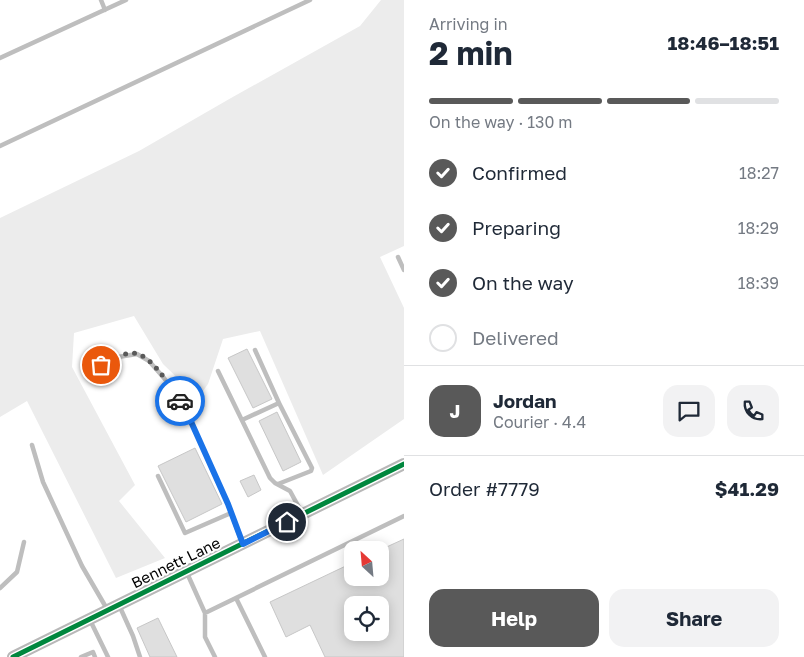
<!DOCTYPE html>
<meta charset="utf-8">
<style>
:root{--surface:#fff;--page:#f2f2f3;--text:#1f2937;--muted:#747a83;--line:#e0e1e3;--accent:#595959}
body{margin:0;font-family:"Golos Text",sans-serif;background:var(--page);color:var(--text);height:100vh;display:flex;flex-direction:column;font-size:19px;white-space:nowrap}
*{box-sizing:border-box;margin:0}
p{font-size:16px;color:var(--muted)}
.icon{flex:none;width:28px;height:28px;fill:none;stroke:currentColor;stroke-width:2;stroke-linecap:round;stroke-linejoin:round}
.map{position:relative;flex:1;overflow:hidden}
.side{display:flex;flex-direction:column;background:var(--surface);width:400px}
.side>*{flex:none}
.needle{width:32px;rotate:334deg}
.fabs{position:absolute;left:344px;top:541px;display:grid;gap:10px}
.fabs a{display:grid;place-items:center;width:45px;height:45px;border-radius:10px;background:var(--surface);box-shadow:0 2px 12px #0003;font-size:25px}
.pin{position:absolute;display:grid;place-items:center;width:42px;height:42px;color:#fff;margin:-21px;border:2px solid #fff;border-radius:50%;box-shadow:0 1px 5px #0007}
.courier{position:absolute;display:grid;place-items:center;width:50px;height:50px;margin:-25px;border:4px solid #1a73e8;border-radius:50%;background:#fff;color:#222;box-shadow:0 1px 6px #0007}
.overview em{font-style:normal;font-weight:700}
.overview div{display:flex;flex-direction:column-reverse}
.overview{display:flex;align-items:center;justify-content:space-between;height:85px;padding:0 25px}
h1{font-size:32px;font-weight:700;line-height:38px}
.bar{display:grid;grid-template-columns:repeat(4,1fr);gap:8px 5px;align-content:center;height:60px;padding:0 25px}
.bar i{height:6px;border-radius:4px;background:var(--line)}
.bar .current{background:var(--accent)}
.bar p{grid-column:span 4}
.line{display:flex;align-items:center;gap:12px;padding:0 25px;border-top:1px solid var(--line)}
.line div{flex:1}
.round{display:grid;place-items:center;flex:none;width:52px;height:52px;border-radius:15px;background:var(--page)}
ol{padding:0 25px;list-style:none}
li{display:flex;align-items:center;gap:15px;height:55px}
li p{margin-inline-start:auto}
li .icon{padding:5px;border-radius:50%;background:var(--accent);color:#fff;stroke-width:4}
li:last-child{color:var(--muted)}
li i{width:28px;height:28px;border:2px solid var(--line);border-radius:50%}
.button{display:flex;gap:10px;margin-top:auto;padding:10px 25px}
.button a{flex:1;height:58px;border-radius:15px;background:var(--accent);color:#fff;font-size:20px;font-weight:700;line-height:58px;text-align:center}
.button a+a{background:var(--page);color:var(--text)}
main{display:flex;flex:1;min-height:0}
.map>svg:first-child{display:block}
</style>
<main>
<div class="map">
<svg width="404" height="657" viewBox="0 0 404 657">
<rect width="100%" height="100%" fill="#fff"/>
<path fill="#ececec" d="M 381,0 L 404,0 L 404,246 L 380,257 L 404,308 L 404,419 L 323,475 L 260,331 L 223,339 L 208,384 L 198,398 L 163,364 L 134,316 L 74,333 L 72,367 L 135,485 L 119,501 L 165,558 L 116,578 L 27,401 L 0,417 L 0,218 L 139,151 L 231,98 L 360,26 Z"/>
<path fill="#dfdfdf" stroke="#c7c7c7" fill-rule="evenodd" d="M 247,349 L 272,399 L 253,408 L 228,358 Z
M 277,412 L 301,462 L 283,471 L 259,421 Z
M 195,448 L 222,504 L 186,522 L 158,466 Z
M 254,475 L 261,490 L 248,497 L 240,481 Z
M 404,539 L 404,657 L 325,657 L 310,625 L 286,637 L 270,602 L 352,563 L 352,578 L 380,578 L 380,550 ZM 352,605 L 380,605 L 380,632 L 352,632 Z
M 158,618 L 177,657 L 150,657 L 137,628 Z"/>
<g fill="none" stroke-linecap="round" stroke-linejoin="round">
<path stroke="#bebebe" stroke-width="4.5" d="M 101,0 L 105,10
M 0,58 L 126,0
M 0,146 L 310,0
M 398,257 L 404,270
M 255,350 L 279,403
M 101,365 L 118,357 L 137,354 L 149,361 L 164,378 L 184,406 L 228,504 L 242,543
M 218,371 L 270,478 L 275,483 L 290,491 L 302,513
M 242,420 L 279,403 L 312,468 L 311,471 L 278,484
M 32,445 L 43,482 L 82,566 L 107,609
M 158,476 L 185,533 L 231,513
M 187,573 L 205,613 L 205,637 L 215,657
M 0,588 L 17,572 L 24,542
M 236,598 L 265,657
M 119,605 L 133,636 L 140,657
M 205,613 L 404,516
M 90,620 L 108,657
M 81,657 L 93,652 L 95,657"/>
<path stroke="#b8b8b8" stroke-width="12" d="M 13,657 L 404,464"/>
<defs>
<path id="cycleway" d="M 13,657 L 404,464"/>
</defs>
<use href="#cycleway" stroke="#fff" stroke-width="8"/>
<use href="#cycleway" stroke="#00873e" stroke-width="5"/>
</g>
<g fill="none" stroke-linecap="round" stroke-linejoin="round">
<path stroke="#595959" stroke-width="5" stroke-dasharray="0 9" d="M 101,365 C 111,360 126,350 138,354 C 155,360 170,387 180,401"/>
<path stroke="#1a73e8" stroke-width="6" d="M 180,401 L 184,406 L 228,504 L 243,544 L 287,522"/>
</g>
<g text-anchor="middle" stroke-width="4" stroke-linejoin="round" paint-order="stroke">
<g font-size="15" fill="#000" stroke="#fff">
<text transform="translate(176 563) rotate(-26)" y="5">Bennett Lane</text>
</g>
</g>
</svg>
<div class="fabs">
<a><svg class="needle" viewBox="-14 -14 28 28"><path d="M0-13l5 13h-10z" fill="#e53935"/><path d="M0 13l5-13h-10z" fill="#747a83"/></svg></a>
<a><svg class="icon" aria-label="locate" viewBox="0 0 24 24"><circle cx="12" cy="12" r="6"/><path d="M12 2v4M12 18v4M2 12h4M18 12h4"/></svg></a>
</div>
<div class="pin" style="left:101px;top:365px;background:#ea580c"><svg class="icon" aria-label="bag" viewBox="0 0 24 24"><path d="M5 8h14l-1 12H6zM9 8a3 3 0 0 1 6 0"/></svg></div>
<div class="pin" style="left:287px;top:522px;background:#1f2937"><svg class="icon" aria-label="home" viewBox="0 0 24 24"><path d="M3 11l9-7 9 7M6 9v11h12V9"/></svg></div>
<div class="courier" style="left:180px;top:401px"><svg class="icon" aria-label="car" viewBox="0 0 24 24"><path d="M5 17H2v-5l4-1 3-4h7l3 4 3 1v5h-3M9 17h6M6 11h13"/><circle cx="7" cy="17" r="2"/><circle cx="17" cy="17" r="2"/></svg></div>
</div>
<section class="side">
<div class="overview"><div><h1>2 min</h1><p>Arriving in</p></div><em>18:46–18:51</em></div>
<div class="bar"><i class="current"></i><i class="current"></i><i class="current"></i><i></i><p>On the way · 130 m</p></div>
<ol>
<li><svg class="icon" aria-label="check" viewBox="0 0 24 24"><path d="M5 12l5 5 9-10"/></svg>Confirmed<p>18:27</p></li>
<li><svg class="icon" aria-label="check" viewBox="0 0 24 24"><path d="M5 12l5 5 9-10"/></svg>Preparing<p>18:29</p></li>
<li><svg class="icon" aria-label="check" viewBox="0 0 24 24"><path d="M5 12l5 5 9-10"/></svg>On the way<p>18:39</p></li>
<li><i></i>Delivered</li>
</ol>
<div class="line" style="height:90px"><b class="round" style="background:var(--accent);color:#fff">J</b><div><b>Jordan</b><p>Courier · 4.4</p></div><a class="round"><svg class="icon" aria-label="chat" viewBox="0 0 24 24"><path d="M4 5h16v11H9l-5 4z"/></svg></a><a class="round"><svg class="icon" aria-label="phone" viewBox="0 0 24 24"><path d="M5 4h4l2 5-3 2q2 4 5 5l2-3 5 2v4C11 20 4 13 5 4z"/></svg></a></div>
<div class="line" style="height:65px"><div>Order #7779</div><b>$41.29</b></div>
<div class="button"><a>Help</a><a>Share</a></div>
</section>
</main>
